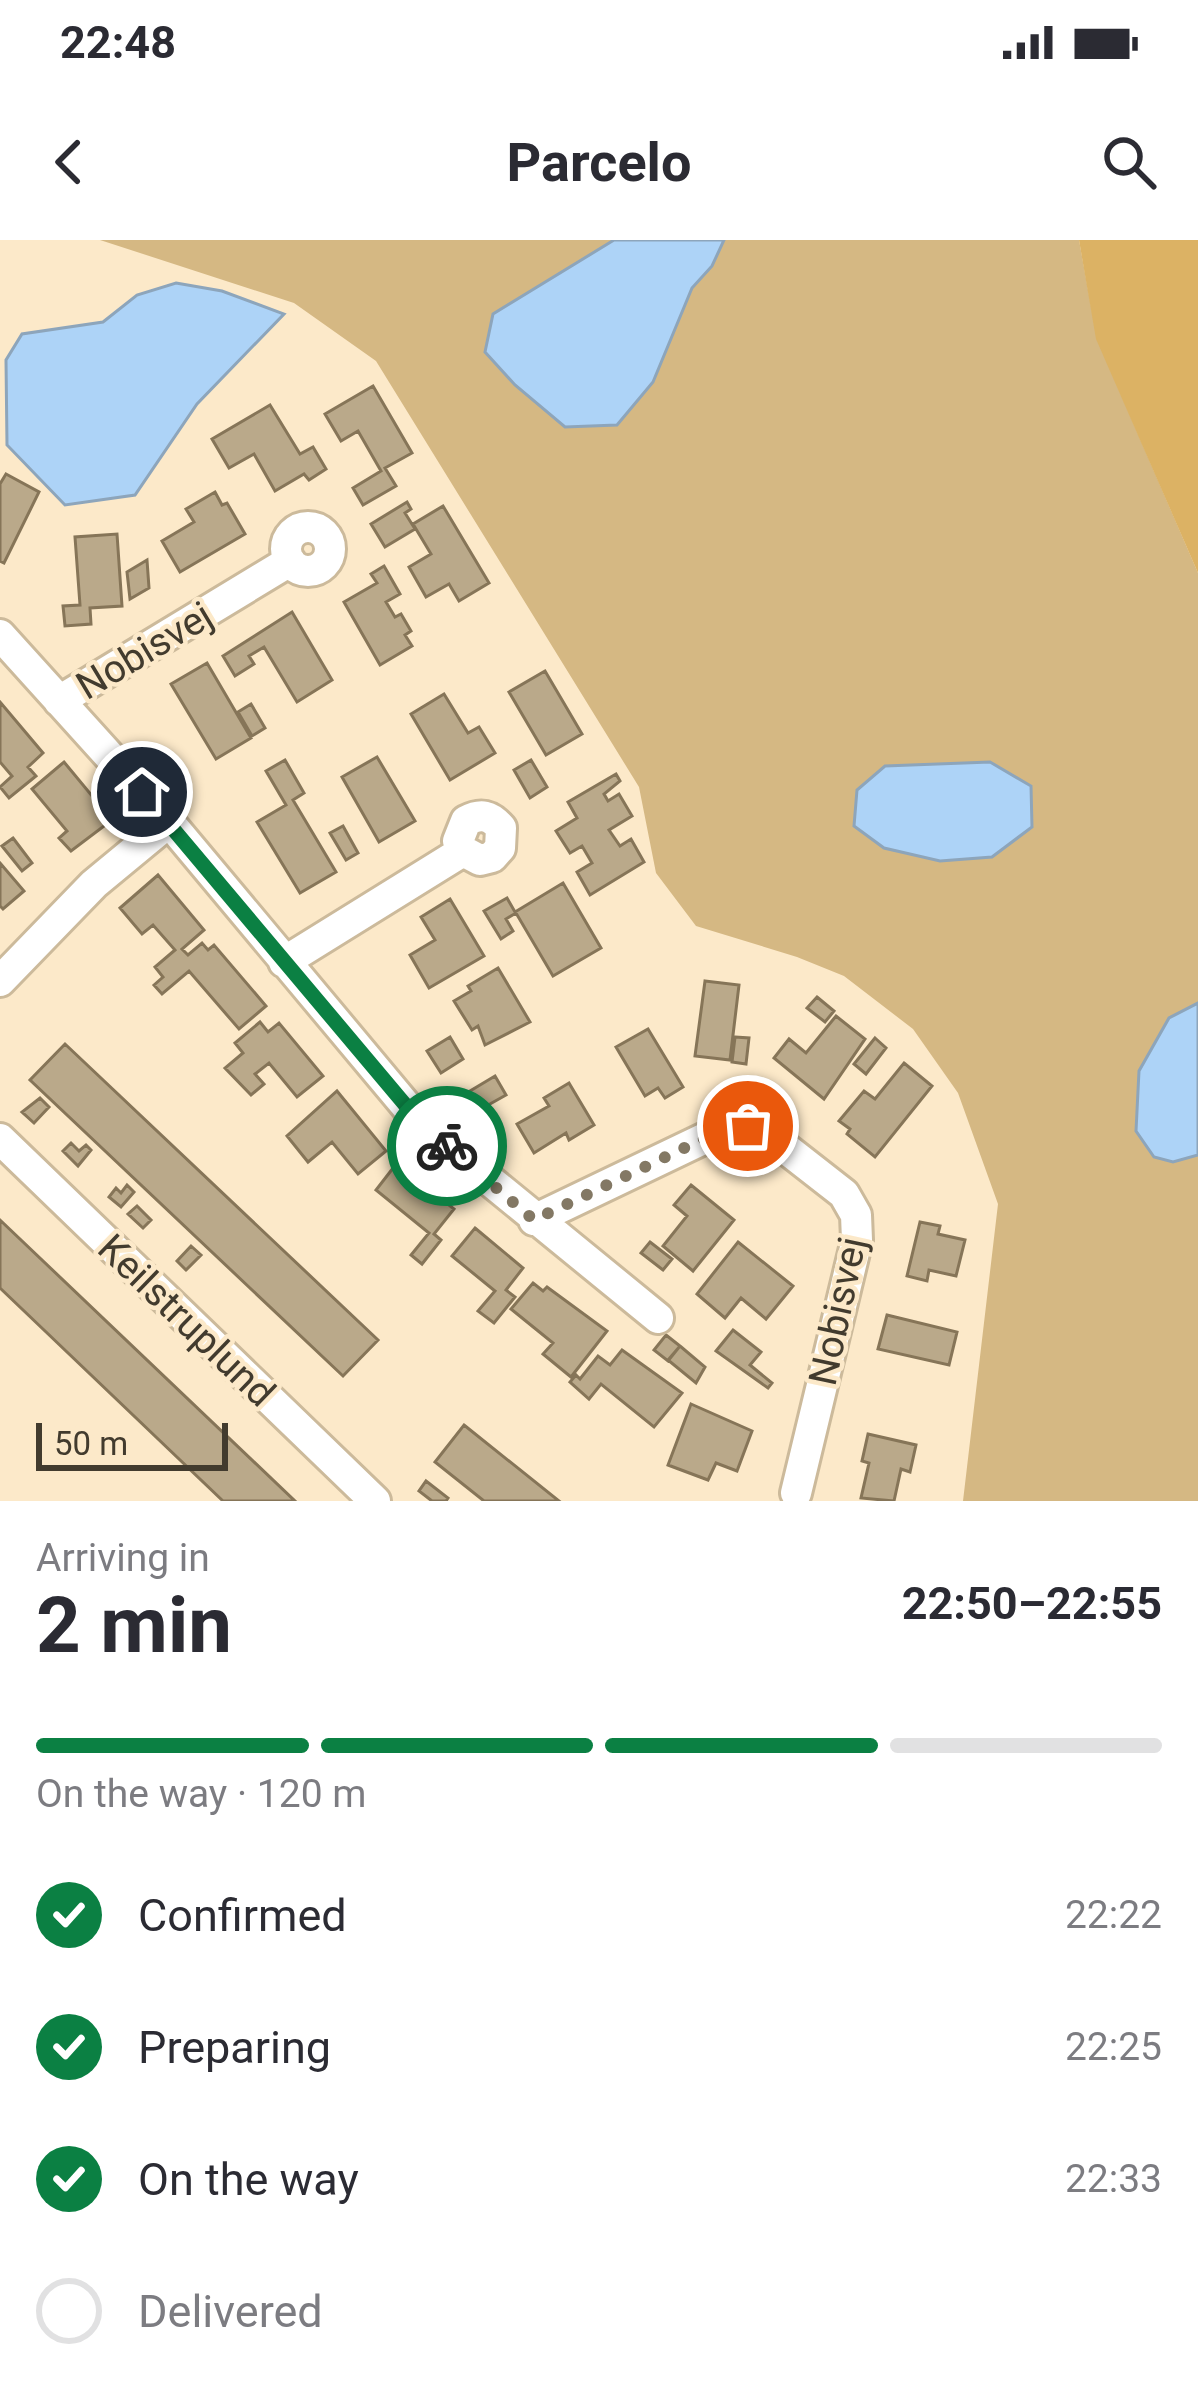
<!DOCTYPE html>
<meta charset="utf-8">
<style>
:root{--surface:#fff;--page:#f7f7f7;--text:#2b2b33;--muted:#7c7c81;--line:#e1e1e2;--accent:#0b8043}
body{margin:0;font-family:Roboto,sans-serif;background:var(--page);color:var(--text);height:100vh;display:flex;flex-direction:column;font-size:45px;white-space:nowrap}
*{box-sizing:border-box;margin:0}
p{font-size:39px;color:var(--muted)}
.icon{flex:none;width:66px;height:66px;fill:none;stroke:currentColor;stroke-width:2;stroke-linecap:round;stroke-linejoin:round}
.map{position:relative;height:1261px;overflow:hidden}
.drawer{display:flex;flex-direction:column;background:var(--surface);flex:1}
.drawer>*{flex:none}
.scale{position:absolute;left:36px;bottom:30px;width:192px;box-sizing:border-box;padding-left:12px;border:6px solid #423b2e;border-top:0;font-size:33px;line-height:42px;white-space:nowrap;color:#423b2e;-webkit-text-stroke:9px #fce9c9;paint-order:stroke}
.pin{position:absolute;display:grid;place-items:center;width:102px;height:102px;color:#fff;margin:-51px;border:6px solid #fff;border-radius:50%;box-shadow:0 3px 12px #0007}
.courier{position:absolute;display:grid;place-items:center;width:120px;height:120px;margin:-60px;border:9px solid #0b8043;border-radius:50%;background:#fff;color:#222;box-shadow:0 3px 15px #0007}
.head em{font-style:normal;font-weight:700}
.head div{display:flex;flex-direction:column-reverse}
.head{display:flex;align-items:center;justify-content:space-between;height:204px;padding:0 36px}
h1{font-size:78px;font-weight:700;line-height:90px}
.bar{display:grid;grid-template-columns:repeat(4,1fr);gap:18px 12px;align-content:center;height:144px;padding:0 36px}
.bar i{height:15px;border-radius:9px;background:var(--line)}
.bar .on{background:var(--accent)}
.bar p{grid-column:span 4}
ol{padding:0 36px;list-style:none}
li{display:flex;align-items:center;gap:36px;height:132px}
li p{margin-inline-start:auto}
li .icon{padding:12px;border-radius:50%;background:var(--accent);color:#fff;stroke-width:4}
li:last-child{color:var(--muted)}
li i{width:66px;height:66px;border:6px solid var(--line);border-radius:50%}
.status{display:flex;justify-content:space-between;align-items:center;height:84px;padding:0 60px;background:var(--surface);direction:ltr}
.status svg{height:33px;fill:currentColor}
header{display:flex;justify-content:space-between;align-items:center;height:156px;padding:0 36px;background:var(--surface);font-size:54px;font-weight:700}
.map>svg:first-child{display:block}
</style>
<div class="status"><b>22:48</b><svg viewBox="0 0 49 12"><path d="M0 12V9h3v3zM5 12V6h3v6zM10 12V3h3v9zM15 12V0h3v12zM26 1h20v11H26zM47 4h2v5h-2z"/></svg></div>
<header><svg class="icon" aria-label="back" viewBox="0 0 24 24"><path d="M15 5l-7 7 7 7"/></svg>Parcelo<svg class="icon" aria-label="search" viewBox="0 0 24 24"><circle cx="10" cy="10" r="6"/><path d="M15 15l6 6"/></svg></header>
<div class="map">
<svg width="1198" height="1261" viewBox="0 0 1198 1261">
<rect width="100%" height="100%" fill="#fce9c9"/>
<path fill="#d5b883" d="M 100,0 L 1079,0 L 1097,99 L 1198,333 L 1198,1261 L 963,1261 L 998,964 L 958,853 L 913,789 L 844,736 L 797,717 L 696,686 L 656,633 L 639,547 L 376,121 L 294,63 Z"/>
<path fill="#dcb264" d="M 1079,0 L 1198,0 L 1198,333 L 1096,99 Z"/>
<path fill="#add3f7" stroke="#8da5bb" stroke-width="3" d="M 614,0 L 724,0 L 712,26 L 692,48 L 653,142 L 617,185 L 565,187 L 515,145 L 485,112 L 493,74 Z
M 176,43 L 222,51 L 284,74 L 197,164 L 135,255 L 65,265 L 7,205 L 6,120 L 22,94 L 103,82 L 137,55 Z
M 990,522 L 1031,546 L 1032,587 L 992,617 L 940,621 L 884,608 L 854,586 L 857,550 L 885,526 Z
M 1198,763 L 1198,915 L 1173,922 L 1154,917 L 1136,891 L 1139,831 L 1169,778 Z"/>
<path fill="#baa98a" stroke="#867558" stroke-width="3" d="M 373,146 L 412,213 L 385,228 L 396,246 L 363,265 L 353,248 L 381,231 L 358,191 L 341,201 L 325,174 Z
M 270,165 L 300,214 L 313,207 L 326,229 L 309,240 L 304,234 L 275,251 L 254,214 L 229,228 L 212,199 Z
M 6,234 L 39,252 L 4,323 L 0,321 L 0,244 Z
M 215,252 L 222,265 L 227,263 L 245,294 L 180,332 L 162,301 L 194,282 L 186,269 Z
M 407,262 L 411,269 L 405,273 L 415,289 L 385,307 L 371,284 Z
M 443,266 L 489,343 L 459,361 L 449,344 L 426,357 L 409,327 L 431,314 L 413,284 Z
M 117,294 L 122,366 L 90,368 L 91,384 L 65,386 L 63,366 L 80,365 L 75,297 Z
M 147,320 L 149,348 L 130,359 L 127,332 Z
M 384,326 L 400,354 L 386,362 L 395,377 L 401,374 L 411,391 L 405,395 L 412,406 L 380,425 L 344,362 L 377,343 L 371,334 Z
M 292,372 L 332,440 L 297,462 L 264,407 L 249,416 L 254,424 L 235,436 L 223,416 Z
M 207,423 L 251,498 L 216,519 L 171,444 Z
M 545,431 L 582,494 L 546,515 L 509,452 Z
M 444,454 L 468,493 L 479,487 L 495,513 L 450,540 L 411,474 Z
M 0,462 L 43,513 L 28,527 L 36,536 L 9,558 L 0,547 L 12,536 L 0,522 Z
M 251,464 L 265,488 L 252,496 L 238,472 Z
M 377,517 L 415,581 L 379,602 L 342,537 Z
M 285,520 L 304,553 L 293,560 L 336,632 L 300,653 L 257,582 L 286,565 L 266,531 Z
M 531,520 L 547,547 L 530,558 L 514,530 Z
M 64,522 L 112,580 L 71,611 L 59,598 L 67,591 L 32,549 Z
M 616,534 L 620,541 L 604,554 L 608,561 L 619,554 L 632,576 L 609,590 L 620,606 L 631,599 L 644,622 L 590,655 L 577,632 L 592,623 L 582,606 L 570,613 L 556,591 L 577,578 L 568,562 Z
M 343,586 L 358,613 L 346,620 L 330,593 Z
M 13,598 L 32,623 L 22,631 L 2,606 Z
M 0,623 L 24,651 L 3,669 L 0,666 Z
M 158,635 L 204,690 L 182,709 L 188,715 L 202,703 L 208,710 L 214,705 L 266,766 L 239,789 L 189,731 L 162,754 L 154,745 L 163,737 L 155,727 L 175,710 L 153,685 L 142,694 L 120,668 Z
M 563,643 L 601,708 L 553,736 L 516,673 L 506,679 L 513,691 L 501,699 L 484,671 L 507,658 L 515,672 Z
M 450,659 L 484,716 L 429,748 L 410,715 L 435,700 L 421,677 Z
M 498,728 L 530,782 L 485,805 L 478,786 L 472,790 L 454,761 L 471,751 L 468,746 Z
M 705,741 L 739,745 L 730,820 L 695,816 Z
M 817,757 L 834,771 L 825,782 L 807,768 Z
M 836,776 L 865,799 L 824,859 L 774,818 L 789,799 L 806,813 Z
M 260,782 L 268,792 L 279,783 L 323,836 L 297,857 L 269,823 L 255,834 L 264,844 L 251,855 L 225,828 L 243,813 L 235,803 Z
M 648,789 L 683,847 L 665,858 L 658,848 L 645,856 L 616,807 Z
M 450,797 L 463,819 L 441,833 L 427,811 Z
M 735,797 L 749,798 L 746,824 L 732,822 Z
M 875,798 L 886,808 L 866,834 L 854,824 Z
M 65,804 L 378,1100 L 343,1136 L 30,840 Z
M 904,823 L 932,846 L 875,917 L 847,894 L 850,889 L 839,881 L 864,851 L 875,859 Z
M 495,836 L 506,855 L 481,869 L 470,851 Z
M 569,843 L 594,885 L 569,900 L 566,893 L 534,913 L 517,884 L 549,866 L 544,858 Z
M 337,851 L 386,911 L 358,934 L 332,902 L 308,922 L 287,896 Z
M 40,858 L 49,867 L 34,883 L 22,872 Z
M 71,903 L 79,911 L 86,905 L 91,910 L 78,926 L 63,911 Z
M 397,923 L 454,969 L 434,994 L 441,1000 L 422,1024 L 411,1015 L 429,993 L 376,950 Z
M 127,945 L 134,952 L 121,967 L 109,957 L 116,948 L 121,953 Z
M 691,945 L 734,980 L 693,1031 L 663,1006 L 687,976 L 674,965 Z
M 137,966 L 151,980 L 143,988 L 128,974 Z
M 0,980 L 295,1261 L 223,1261 L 0,1048 Z
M 920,982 L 940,986 L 938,994 L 965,1000 L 956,1036 L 929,1030 L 927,1041 L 907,1036 Z
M 475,988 L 523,1028 L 506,1050 L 515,1057 L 494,1083 L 478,1071 L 495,1051 L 452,1016 Z
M 650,1002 L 672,1019 L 663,1030 L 641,1013 Z
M 738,1002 L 793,1046 L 766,1079 L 741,1058 L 725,1078 L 697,1054 Z
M 191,1006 L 201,1015 L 186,1030 L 177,1021 Z
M 533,1043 L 543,1051 L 547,1047 L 607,1091 L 571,1137 L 543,1114 L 553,1103 L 511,1069 Z
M 887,1075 L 957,1092 L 949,1125 L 878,1109 Z
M 733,1090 L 761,1112 L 750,1125 L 772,1143 L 768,1148 L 716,1111 Z
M 666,1095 L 680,1106 L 668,1121 L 654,1110 Z
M 680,1106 L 705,1127 L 696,1143 L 668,1120 Z
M 622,1110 L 682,1153 L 654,1187 L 601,1144 L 589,1159 L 570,1142 L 576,1135 L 580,1139 L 598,1116 L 610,1125 Z
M 691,1164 L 752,1191 L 737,1231 L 716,1223 L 708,1240 L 668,1225 Z
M 464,1185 L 559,1261 L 484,1261 L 435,1222 Z
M 868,1194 L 916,1205 L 910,1232 L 901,1229 L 894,1261 L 861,1258 L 869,1223 L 862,1221 Z
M 426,1241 L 448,1258 L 446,1261 L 432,1261 L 419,1251 Z"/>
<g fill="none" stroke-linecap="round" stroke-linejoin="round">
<defs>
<path id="minor" d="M286 309a22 22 0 1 1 44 0a22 22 0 1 1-44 0Z
M 0,395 L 169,582 L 423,886 L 658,1078
M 59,461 L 290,321
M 284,722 L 463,611 L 480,620 L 492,617 L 500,608 L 501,588 C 490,575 481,573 466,581 L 458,601 L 463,611
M 0,741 L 94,644 L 169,582
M 0,899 L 375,1261
M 534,980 L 724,889 L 748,887 L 766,893 L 844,954 L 856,975 L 857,1000 L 796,1253"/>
</defs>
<use href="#minor" stroke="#ccba9b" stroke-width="36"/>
<use href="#minor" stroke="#fff" stroke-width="30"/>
</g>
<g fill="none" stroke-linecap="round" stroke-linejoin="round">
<path stroke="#837864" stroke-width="12" stroke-dasharray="0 21.6" d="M 447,906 L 534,980 L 724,889 L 748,886"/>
<path stroke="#0b8043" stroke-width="15" d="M 142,552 L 423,886 L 447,906"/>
</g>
<g text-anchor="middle" stroke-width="9" stroke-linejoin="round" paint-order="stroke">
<g font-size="39" fill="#423b2e" stroke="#fce9c9">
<text transform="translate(144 410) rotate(-31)" y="14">Nobisvej</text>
<text transform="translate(837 1071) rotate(-78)" y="14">Nobisvej</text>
<text transform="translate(187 1080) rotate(44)" y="14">Keilstruplund</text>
</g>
</g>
</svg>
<div class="scale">50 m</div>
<div class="pin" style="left:748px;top:886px;background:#ea580c"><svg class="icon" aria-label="bag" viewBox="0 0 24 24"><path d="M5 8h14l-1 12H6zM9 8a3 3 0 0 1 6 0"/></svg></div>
<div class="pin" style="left:142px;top:552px;background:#1f2937"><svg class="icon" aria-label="home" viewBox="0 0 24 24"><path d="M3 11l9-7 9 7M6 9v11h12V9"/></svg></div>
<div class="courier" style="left:447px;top:906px"><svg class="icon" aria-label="bike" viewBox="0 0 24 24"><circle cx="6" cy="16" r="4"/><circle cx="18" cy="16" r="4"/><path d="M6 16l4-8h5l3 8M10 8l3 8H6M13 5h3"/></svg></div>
</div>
<section class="drawer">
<div class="head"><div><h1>2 min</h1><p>Arriving in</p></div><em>22:50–22:55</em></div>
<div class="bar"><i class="on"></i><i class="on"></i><i class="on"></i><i></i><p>On the way · 120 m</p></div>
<ol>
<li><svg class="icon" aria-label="check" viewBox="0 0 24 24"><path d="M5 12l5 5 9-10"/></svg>Confirmed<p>22:22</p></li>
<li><svg class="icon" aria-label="check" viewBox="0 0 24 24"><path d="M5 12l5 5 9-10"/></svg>Preparing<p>22:25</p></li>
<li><svg class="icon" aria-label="check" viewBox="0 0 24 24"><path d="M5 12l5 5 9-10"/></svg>On the way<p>22:33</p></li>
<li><i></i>Delivered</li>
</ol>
</section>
